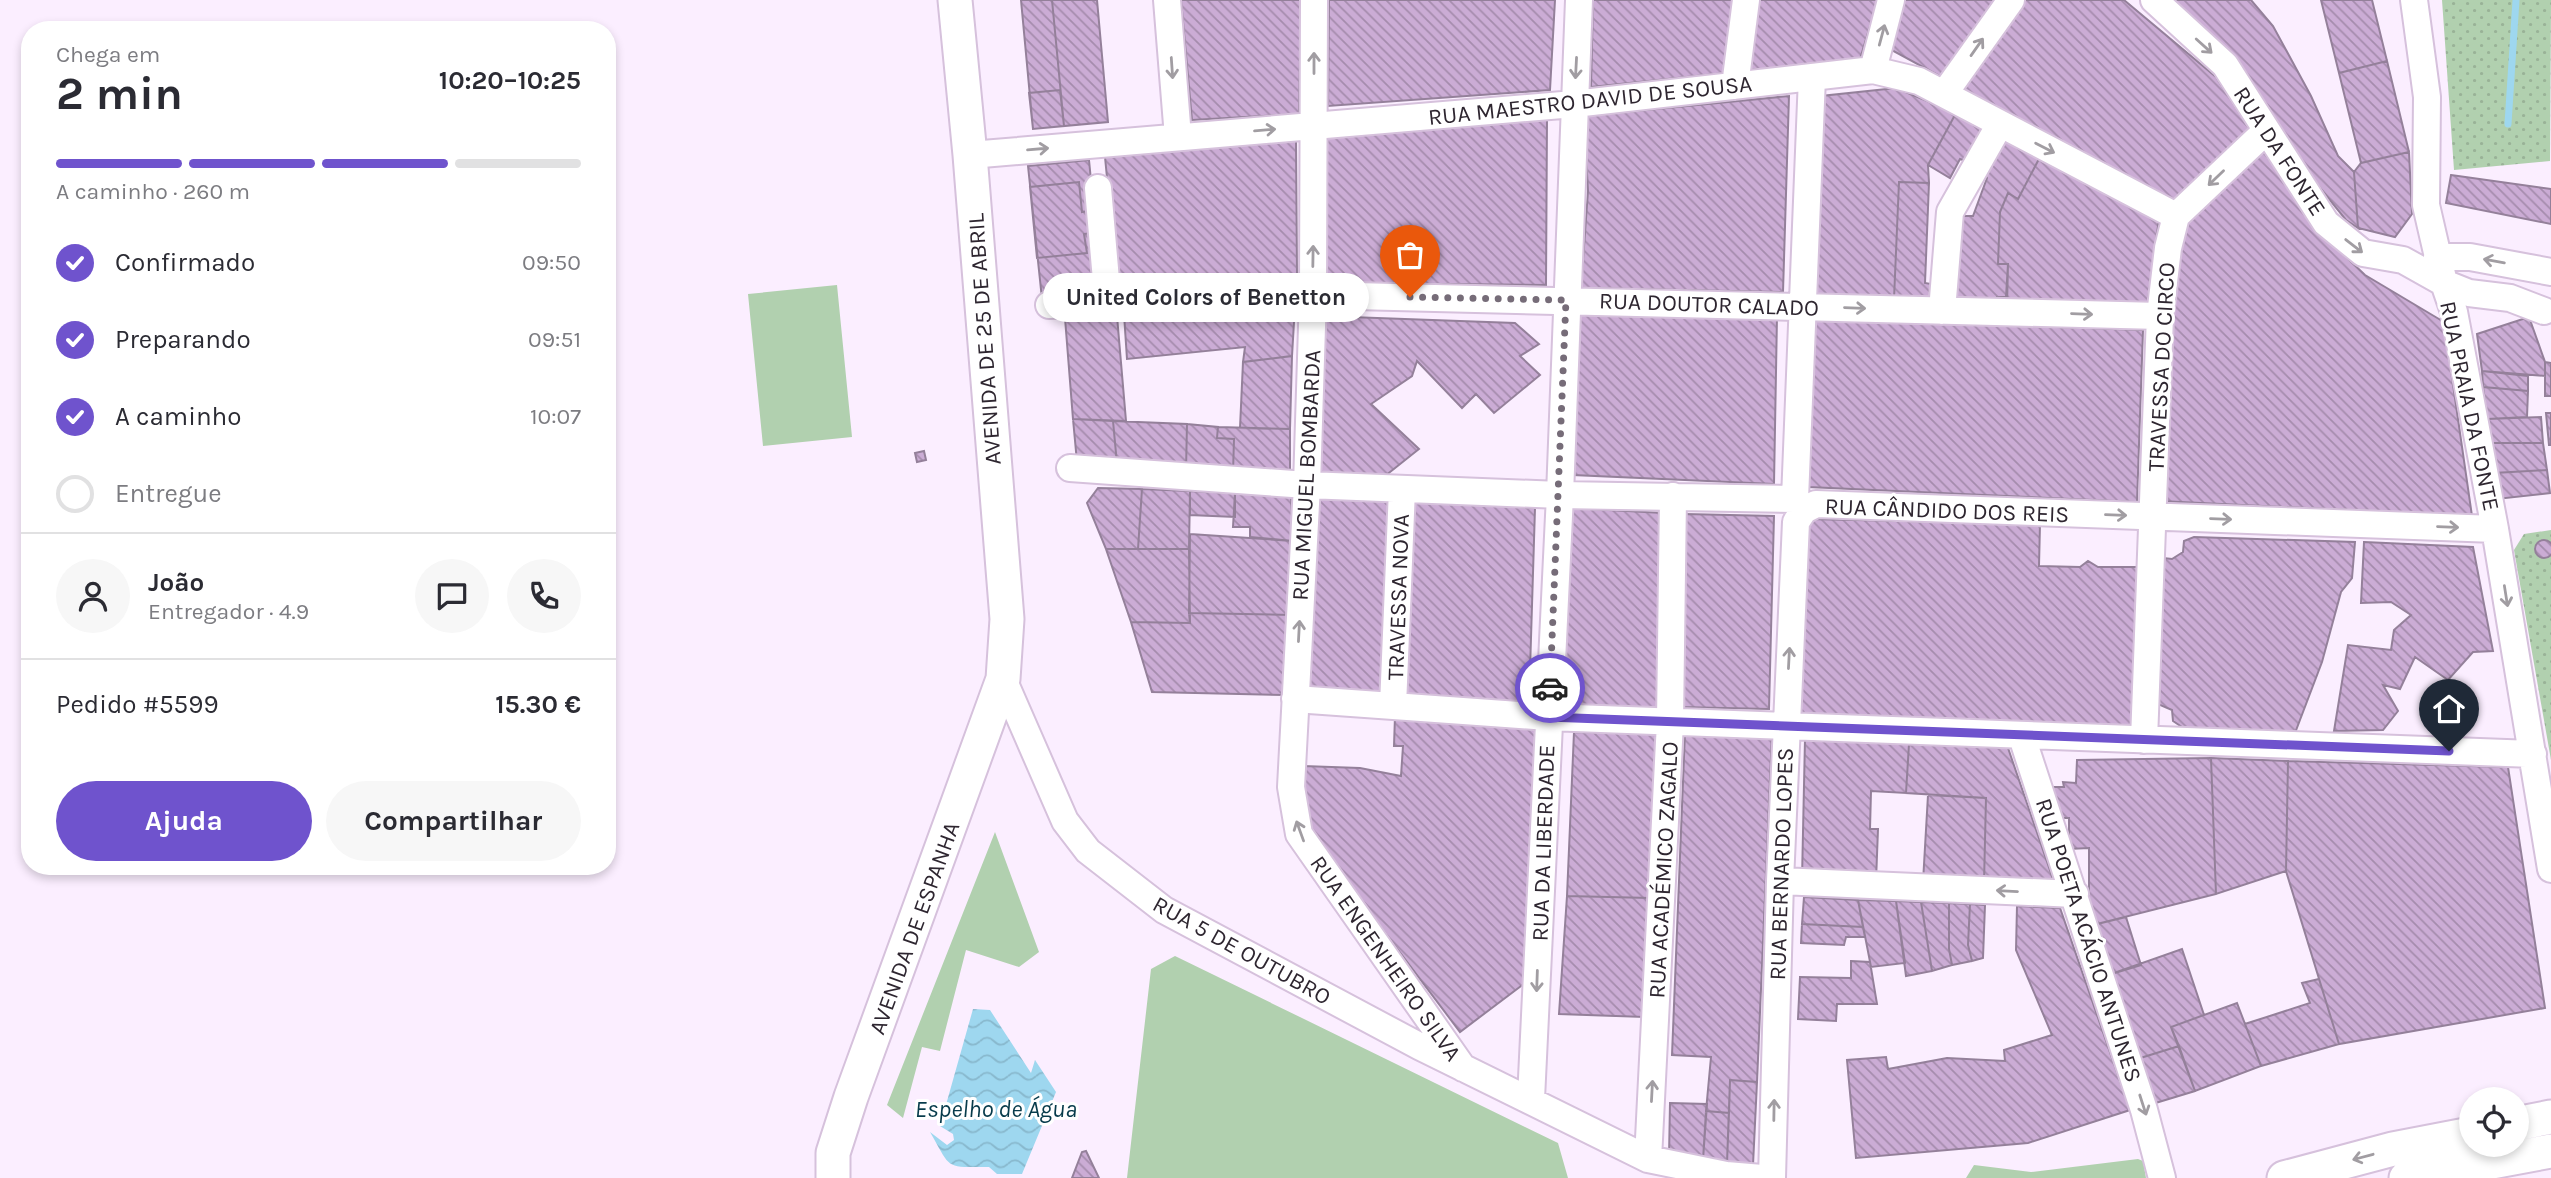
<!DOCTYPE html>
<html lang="pt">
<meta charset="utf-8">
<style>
:root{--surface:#fff;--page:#f7f7f7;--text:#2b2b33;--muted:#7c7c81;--line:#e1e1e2;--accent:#6f53cd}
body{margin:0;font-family:Karla,sans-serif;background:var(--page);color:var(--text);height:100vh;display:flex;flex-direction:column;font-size:26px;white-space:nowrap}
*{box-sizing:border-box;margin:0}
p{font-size:23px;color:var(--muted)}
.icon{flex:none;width:38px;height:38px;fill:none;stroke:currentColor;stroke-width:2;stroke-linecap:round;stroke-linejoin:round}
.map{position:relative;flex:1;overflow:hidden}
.panel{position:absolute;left:21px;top:21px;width:595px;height:854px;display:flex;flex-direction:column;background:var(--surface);border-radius:28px;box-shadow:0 4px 10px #0003}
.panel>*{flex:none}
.fabs{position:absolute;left:2459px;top:1087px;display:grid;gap:14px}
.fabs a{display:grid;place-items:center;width:70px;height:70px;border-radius:50%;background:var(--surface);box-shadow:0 4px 10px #0003;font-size:35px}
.pin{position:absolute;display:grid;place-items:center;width:60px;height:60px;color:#fff;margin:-72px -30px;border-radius:50% 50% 50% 0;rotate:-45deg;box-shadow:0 0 7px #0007}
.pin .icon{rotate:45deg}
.courier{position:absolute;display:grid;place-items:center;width:70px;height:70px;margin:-35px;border:5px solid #6f53cd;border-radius:50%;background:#fff;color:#222;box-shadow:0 2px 9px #0007}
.bubble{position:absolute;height:49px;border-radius:24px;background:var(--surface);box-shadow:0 4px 10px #0003;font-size:23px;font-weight:700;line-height:49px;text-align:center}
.overview em{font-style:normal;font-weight:700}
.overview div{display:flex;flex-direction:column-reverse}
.overview{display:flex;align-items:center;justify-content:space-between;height:119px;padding:0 35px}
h1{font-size:46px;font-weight:700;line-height:52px}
.bar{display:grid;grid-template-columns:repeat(4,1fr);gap:10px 7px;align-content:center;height:84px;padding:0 35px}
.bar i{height:9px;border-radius:5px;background:var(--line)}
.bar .on{background:var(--accent)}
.bar p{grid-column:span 4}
.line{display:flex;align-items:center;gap:18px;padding:0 35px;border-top:2px solid var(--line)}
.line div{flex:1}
.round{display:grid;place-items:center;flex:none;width:74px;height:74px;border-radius:37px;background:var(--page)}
ol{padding:0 35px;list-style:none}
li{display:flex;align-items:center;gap:21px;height:77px}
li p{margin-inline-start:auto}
li .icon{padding:7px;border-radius:50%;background:var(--accent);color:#fff;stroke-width:4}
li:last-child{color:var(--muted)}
li i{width:38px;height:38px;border:4px solid var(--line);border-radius:50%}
.primary-button{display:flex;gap:14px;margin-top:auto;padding:14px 35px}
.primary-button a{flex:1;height:80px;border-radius:42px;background:var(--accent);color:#fff;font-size:28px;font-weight:700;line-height:80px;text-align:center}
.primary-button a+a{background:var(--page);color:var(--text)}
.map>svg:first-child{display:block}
</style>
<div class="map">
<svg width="2551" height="1178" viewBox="0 0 2551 1178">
<defs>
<pattern id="park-dots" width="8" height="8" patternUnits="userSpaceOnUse" patternTransform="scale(1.75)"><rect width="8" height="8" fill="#b1d0af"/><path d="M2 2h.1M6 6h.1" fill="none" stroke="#99b297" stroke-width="1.8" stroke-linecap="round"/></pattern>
<pattern id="water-waves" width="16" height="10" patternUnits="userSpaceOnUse" patternTransform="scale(1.75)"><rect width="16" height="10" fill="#9ed7ef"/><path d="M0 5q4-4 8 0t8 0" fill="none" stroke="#88b8cd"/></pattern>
<pattern id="building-back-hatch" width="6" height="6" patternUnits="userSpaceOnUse" patternTransform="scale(1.75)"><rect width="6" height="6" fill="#cbacd5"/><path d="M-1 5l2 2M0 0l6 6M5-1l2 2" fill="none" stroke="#a58cad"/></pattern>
</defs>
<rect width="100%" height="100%" fill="#fbeeff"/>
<path fill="#b1d0af" d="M 837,285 L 852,437 L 763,446 L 748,294 Z
M 995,832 L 1039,952 L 1019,967 L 966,950 L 940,1051 L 922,1047 L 903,1118 L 887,1105 Z
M 1175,956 L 1558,1143 L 1568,1178 L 1127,1178 L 1151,969 Z
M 2138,1159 L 2143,1161 L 2146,1178 L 1966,1178 L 1974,1165 L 2031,1172 Z"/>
<path fill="url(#park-dots)" d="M 2442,0 L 2551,0 L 2550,161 L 2454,170 Z
M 2551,530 L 2551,760 L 2514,550 L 2524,534 Z"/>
<path fill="url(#water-waves)" d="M 973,1009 L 990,1010 L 1031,1073 L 1035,1060 L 1056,1092 L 1022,1174 L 997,1174 L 989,1167 C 944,1167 952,1170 930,1132 L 947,1145 L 954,1140 L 953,1134 L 940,1126 Z"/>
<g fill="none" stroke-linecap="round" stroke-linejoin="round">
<path stroke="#9ed7ef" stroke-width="7" d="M 2508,124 L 2516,0"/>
</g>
<path fill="url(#building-back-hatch)" stroke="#94809a" stroke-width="2" d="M 1021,0 L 1097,0 L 1108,122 L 1033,129 Z
M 1052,0 L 1097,0 L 1108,122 L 1064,126 Z
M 1181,0 L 1301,0 L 1299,114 L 1192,120 Z
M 1329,0 L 1555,0 L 1550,90 L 1328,106 Z
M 1593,0 L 1733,0 L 1725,73 L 1591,87 Z
M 1755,0 L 1878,0 L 1860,59 L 1853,64 L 1747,70 Z
M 1899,0 L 2001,0 L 1945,79 L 1886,47 Z
M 2021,0 L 2124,0 L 2216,77 L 2251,131 L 2170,205 L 1959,93 Z
M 2168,0 L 2251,0 L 2273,26 L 2311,96 L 2338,156 L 2354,172 L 2358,228 L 2346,220 Z
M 2321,0 L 2372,0 L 2387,61 L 2339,73 Z
M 2387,61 L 2409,152 L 2361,163 L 2339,73 Z
M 1896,88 L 1956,113 L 1928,165 L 1929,183 L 1899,182 L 1894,299 L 1812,295 L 1821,96 Z
M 1060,90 L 1064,126 L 1033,129 L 1029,93 Z
M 1789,96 L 1783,292 L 1581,288 L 1588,191 L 1584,116 Z
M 1956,113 L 1984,128 L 1966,161 L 1960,159 L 1950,178 L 1928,165 Z
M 1547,118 L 1546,285 L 1332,283 L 1319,270 L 1321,138 Z
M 2002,137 L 2040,157 L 2018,199 L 2008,193 L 2000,212 L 1998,264 L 2008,264 L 2006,297 L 1997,297 L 1997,303 L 1949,301 L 1957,216 L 1973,216 L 1987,178 L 1984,174 Z
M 1296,139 L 1297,275 L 1118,291 L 1105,157 Z
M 2263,151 L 2323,235 L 2365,275 L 2444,322 L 2472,516 L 2160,501 L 2176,249 L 2186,223 Z
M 2409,152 L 2412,214 L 2395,237 L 2358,228 L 2354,172 L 2361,163 Z
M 2040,157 L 2159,219 L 2147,307 L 2007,305 L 2008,264 L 1998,264 L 2000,212 L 2008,193 L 2018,199 Z
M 1089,160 L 1102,293 L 1042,299 L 1028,166 Z
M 2451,175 L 2551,189 L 2551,224 L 2446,203 Z
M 1079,182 L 1082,212 L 1089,211 L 1091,233 L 1084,234 L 1087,253 L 1037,258 L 1030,187 Z
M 1899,182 L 1929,183 L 1925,283 L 1931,284 L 1930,300 L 1894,299 Z
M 1295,305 L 1292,356 L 1243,362 L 1245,347 L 1127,359 L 1124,314 Z
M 1578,311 L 1777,316 L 1774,484 L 1573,475 Z
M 1117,316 L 1126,421 L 1073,419 L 1065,318 Z
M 1322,316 L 1515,323 L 1539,344 L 1520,356 L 1540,375 L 1494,413 L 1476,394 L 1462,408 L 1417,361 L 1412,376 L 1371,404 L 1419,449 L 1385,476 L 1316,473 Z
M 2529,317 L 2545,362 L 2545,376 L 2482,371 L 2477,334 Z
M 1814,319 L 2143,330 L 2137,502 L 1808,487 Z
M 1292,356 L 1290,429 L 1240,428 L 1243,362 Z
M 2545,362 L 2551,363 L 2551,396 L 2545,396 Z
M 2482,371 L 2528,376 L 2528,391 L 2483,387 Z
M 2483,387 L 2528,391 L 2527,417 L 2487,419 Z
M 2546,413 L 2551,413 L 2551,445 L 2549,445 Z
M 2541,417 L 2543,443 L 2489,443 L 2487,419 Z
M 1073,419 L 1113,421 L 1117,464 L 1077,462 Z
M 1113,421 L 1187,424 L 1186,470 L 1117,464 Z
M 1187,424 L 1218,427 L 1217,438 L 1234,439 L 1233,473 L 1186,470 Z
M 1218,427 L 1290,429 L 1290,473 L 1233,473 L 1234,439 L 1217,438 Z
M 2489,443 L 2543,443 L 2547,470 L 2494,473 Z
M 924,451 L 926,460 L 917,462 L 915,453 Z
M 2547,470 L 2550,493 L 2497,499 L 2494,473 Z
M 1098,488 L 1142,489 L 1138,549 L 1106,549 L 1087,503 Z
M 1142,489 L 1190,491 L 1189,549 L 1138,549 Z
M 1190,491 L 1235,493 L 1235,517 L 1190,515 Z
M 1235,493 L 1291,495 L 1293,541 L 1250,537 L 1250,527 L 1233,527 Z
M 1312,495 L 1395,499 L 1385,696 L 1304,693 Z
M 1412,501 L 1535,508 L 1529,703 L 1403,697 Z
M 1572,508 L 1663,513 L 1660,710 L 1563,708 Z
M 1685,514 L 1774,516 L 1769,709 L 1679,707 Z
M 1807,519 L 2040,524 L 2039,566 L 2080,567 L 2088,561 L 2098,567 L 2141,567 L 2136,731 L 1797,715 Z
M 1190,534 L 1293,541 L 1292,615 L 1189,613 Z
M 2194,537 L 2355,542 L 2352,578 L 2341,592 L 2322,662 L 2295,733 L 2185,729 L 2173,721 L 2172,710 L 2160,705 L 2151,696 L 2162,564 L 2164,558 L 2172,559 L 2183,552 L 2184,541 Z
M2535 549a9 9 0 1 1 18 0a9 9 0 1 1-18 0Z
M 2364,542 L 2473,547 L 2493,651 L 2473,652 L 2448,680 L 2415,657 L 2400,689 L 2383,685 L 2398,711 L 2383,730 L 2334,731 L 2348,645 L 2391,650 L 2394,630 L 2411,615 L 2391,602 L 2361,603 Z
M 1106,549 L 1189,549 L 1190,623 L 1131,622 Z
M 1189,613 L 1292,615 L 1284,695 L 1152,692 L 1131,622 L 1190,623 Z
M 1395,716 L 1536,723 L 1525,983 L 1460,1032 L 1312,836 L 1302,788 L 1304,766 L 1360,768 L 1401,776 L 1403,746 L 1394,746 Z
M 1574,732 L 1657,733 L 1650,898 L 1567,896 Z
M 1685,732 L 1772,734 L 1757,1082 L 1730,1080 L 1729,1113 L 1706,1111 L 1711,1057 L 1672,1055 Z
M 1805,739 L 1909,744 L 1906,793 L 1871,791 L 1870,829 L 1878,829 L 1876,881 L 1802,879 Z
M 1909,744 L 2008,748 L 2055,885 L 1984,883 L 1986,798 L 1906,793 Z
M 2211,758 L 2216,894 L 2089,926 L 2089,848 L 2069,849 L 2069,818 L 2052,818 L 2052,787 L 2064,787 L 2063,782 L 2076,783 L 2077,760 Z
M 2211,758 L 2288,761 L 2286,871 L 2216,894 Z
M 2288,761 L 2508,767 L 2545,1008 L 2339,1044 L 2286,871 Z
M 1928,795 L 1986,798 L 1984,883 L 1923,882 Z
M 1567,896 L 1650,898 L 1644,1017 L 1559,1014 Z
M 1804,897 L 1858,900 L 1863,927 L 1802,924 Z
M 1858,900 L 1896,901 L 1905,963 L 1871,967 Z
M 1896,901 L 1921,902 L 1932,971 L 1906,976 Z
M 1921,902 L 1949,903 L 1949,949 L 1952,965 L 1932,971 Z
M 1949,903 L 1970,904 L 1968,945 L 1972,961 L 1952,965 L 1949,949 Z
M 1970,904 L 1985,905 L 1983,958 L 1972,961 L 1968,945 Z
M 2017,906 L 2060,908 L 2130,1110 L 2028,1143 L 1856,1158 L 1847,1060 L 1886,1057 L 1888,1069 L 1947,1058 L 2005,1061 L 2004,1050 L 2052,1035 L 2016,950 Z
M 2126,917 L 2141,965 L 2105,976 L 2089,926 Z
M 1802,924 L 1863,927 L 1865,937 L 1846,937 L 1844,945 L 1801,943 Z
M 2182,949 L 2204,1015 L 2171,1027 L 2179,1046 L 2134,1060 L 2105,976 Z
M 1851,961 L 1870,962 L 1877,1004 L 1837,1004 L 1836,1021 L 1798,1019 L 1800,977 L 1851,978 Z
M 2319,979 L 2339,1044 L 2261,1066 L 2245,1024 L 2310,1003 L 2302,983 Z
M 2237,1003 L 2261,1066 L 2195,1091 L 2171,1027 Z
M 2179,1046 L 2195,1091 L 2149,1105 L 2134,1060 Z
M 1730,1080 L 1757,1082 L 1753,1165 L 1727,1163 Z
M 1670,1103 L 1707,1104 L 1703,1160 L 1669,1157 Z
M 1706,1111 L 1729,1113 L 1727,1163 L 1703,1160 Z
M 1086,1151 L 1099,1178 L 1072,1178 L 1082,1152 Z"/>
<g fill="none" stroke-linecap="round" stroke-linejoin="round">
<defs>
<path id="minor" d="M 1167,0 L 1178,137
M 1314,0 L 1313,295 L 1307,485 L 1291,787 L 1299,834 L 1463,1068
M 2154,0 L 2225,65 L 2326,223 L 2363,253 L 2403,260 L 2444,283 L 2469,293 L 2510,298 L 2544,311
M 2414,0 L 2427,97 L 2426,205 L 2444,283 L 2454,312 L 2495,529 L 2551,869
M 1873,70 L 1891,0
M 1735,86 L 1746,0
M 1944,94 L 2011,0
M 970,155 L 1574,104 L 1873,70 L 1919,81 L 2176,216
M 1098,188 L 1108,303
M 2437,257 L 2470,257 L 2551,272
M 1049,305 L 1313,295 L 2160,316
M 1942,311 L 1950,212 L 2000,124
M 1070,468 L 1307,485 L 1560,495 L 1795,499 L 1804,510
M 1795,499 L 1812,77
M 1804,510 L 1816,504 L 2495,529
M 1003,679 L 1065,821 L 1088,851 L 1164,910 L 1419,1046 L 1648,1159 L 1726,1175 L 1762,1178
M 1295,699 L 1548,717 L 2533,754
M 1393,706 L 1402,489
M 2022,737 L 2144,1110 L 2162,1178
M 2144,740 L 2160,316 L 2168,248 L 2176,216 L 2266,131
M 1780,881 L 2075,894
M 1531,1099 L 1560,495 L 1579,0
M 1648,1159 L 1670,722 L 1673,496
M 1772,1178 L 1780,881 L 1796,522 L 1804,510"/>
<path id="major" d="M 2516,1124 L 2551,1117
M 833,1178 L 833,1153 L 851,1097 L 1003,679 L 1007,619 L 970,155 L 955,0
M 2284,1178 L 2393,1149 L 2471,1134
M 2406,1178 L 2551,1151"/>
</defs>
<use href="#minor" stroke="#d6c1dc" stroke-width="30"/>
<use href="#major" stroke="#d6c1dc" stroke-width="37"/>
<use href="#minor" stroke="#fff" stroke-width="26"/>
<use href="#major" stroke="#fff" stroke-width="33"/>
</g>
<defs><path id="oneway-shaft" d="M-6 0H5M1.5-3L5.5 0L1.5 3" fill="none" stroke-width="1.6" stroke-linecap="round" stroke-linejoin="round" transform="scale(1.75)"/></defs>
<g stroke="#a19da2">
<use href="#oneway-shaft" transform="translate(1882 35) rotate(-75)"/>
<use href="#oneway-shaft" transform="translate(2204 46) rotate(42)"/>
<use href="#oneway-shaft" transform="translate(1977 47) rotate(-55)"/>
<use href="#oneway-shaft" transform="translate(1314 63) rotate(-90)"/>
<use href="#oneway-shaft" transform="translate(1172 68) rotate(86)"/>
<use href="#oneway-shaft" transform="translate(1576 68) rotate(93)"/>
<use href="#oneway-shaft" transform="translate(1265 130) rotate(-5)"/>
<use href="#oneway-shaft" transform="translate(2045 148) rotate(27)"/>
<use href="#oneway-shaft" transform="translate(1038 149) rotate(-5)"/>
<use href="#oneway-shaft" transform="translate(2216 178) rotate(136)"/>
<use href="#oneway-shaft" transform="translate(2354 246) rotate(38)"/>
<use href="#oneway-shaft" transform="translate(1313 256) rotate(-89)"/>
<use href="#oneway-shaft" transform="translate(2494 261) rotate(-170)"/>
<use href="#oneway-shaft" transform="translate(1855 308) rotate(2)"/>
<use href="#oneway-shaft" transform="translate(2082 314) rotate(2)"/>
<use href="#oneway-shaft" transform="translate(2116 515) rotate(2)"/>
<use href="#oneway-shaft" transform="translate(2221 519) rotate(2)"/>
<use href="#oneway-shaft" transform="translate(2448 527) rotate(2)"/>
<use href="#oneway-shaft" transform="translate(2506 596) rotate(81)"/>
<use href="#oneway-shaft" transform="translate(1299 631) rotate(-87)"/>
<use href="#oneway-shaft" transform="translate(1789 658) rotate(-87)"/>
<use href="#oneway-shaft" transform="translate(1300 831) rotate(-110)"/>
<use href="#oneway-shaft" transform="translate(2007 891) rotate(-177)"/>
<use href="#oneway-shaft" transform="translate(1537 981) rotate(92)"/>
<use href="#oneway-shaft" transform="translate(1652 1091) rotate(-87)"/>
<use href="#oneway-shaft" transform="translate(2143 1105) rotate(72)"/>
<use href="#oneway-shaft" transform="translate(1774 1110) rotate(-89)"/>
<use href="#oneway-shaft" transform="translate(2363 1157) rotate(165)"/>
</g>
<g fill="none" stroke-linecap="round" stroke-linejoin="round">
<path stroke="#766c78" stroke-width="7" stroke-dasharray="0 12.6" d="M 1410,297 L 1566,300 L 1550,688"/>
<path stroke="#6f53cd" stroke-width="9" d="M 1550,688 L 1548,717 L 2449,751"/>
</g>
<g text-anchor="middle" stroke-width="6" stroke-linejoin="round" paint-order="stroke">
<g font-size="23" fill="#2e2630" stroke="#fff">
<text transform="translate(1590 100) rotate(-6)" y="8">RUA MAESTRO DAVID DE SOUSA</text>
<text transform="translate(2280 151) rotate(57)" y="8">RUA DA FONTE</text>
<text transform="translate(1709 304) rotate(2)" y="8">RUA DOUTOR CALADO</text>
<text transform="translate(984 339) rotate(-94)" y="8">AVENIDA DE 25 DE ABRIL</text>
<text transform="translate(2161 367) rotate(-87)" y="8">TRAVESSA DO CIRCO</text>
<text transform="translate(2470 406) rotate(78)" y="8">RUA PRAIA DA FONTE</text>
<text transform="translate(1306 475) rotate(-87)" y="8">RUA MIGUEL BOMBARDA</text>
<text transform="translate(1947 510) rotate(2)" y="8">RUA CÂNDIDO DOS REIS</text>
<text transform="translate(1398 597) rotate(-88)" y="8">TRAVESSA NOVA</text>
<text transform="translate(1543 843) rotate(-88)" y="8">RUA DA LIBERDADE</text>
<text transform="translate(1781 864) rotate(-88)" y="8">RUA BERNARDO LOPES</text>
<text transform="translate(1663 870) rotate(-87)" y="8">RUA ACADÉMICO ZAGALO</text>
<text transform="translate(914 928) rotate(-70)" y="8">AVENIDA DE ESPANHA</text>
<text transform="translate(2089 940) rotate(72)" y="8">RUA POETA ACÁCIO ANTUNES</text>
<text transform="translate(1242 950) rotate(29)" y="8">RUA 5 DE OUTUBRO</text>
<text transform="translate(1386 958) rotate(55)" y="8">RUA ENGENHEIRO SILVA</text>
</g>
<g font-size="24" font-style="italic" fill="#073b4b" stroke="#fff">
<text x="996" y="1117">Espelho de Água</text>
</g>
</g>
</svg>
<div class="fabs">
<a><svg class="icon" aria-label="locate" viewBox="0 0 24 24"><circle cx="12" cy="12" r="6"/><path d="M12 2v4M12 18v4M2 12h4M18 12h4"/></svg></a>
</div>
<div class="pin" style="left:1410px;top:297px;background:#ea580c"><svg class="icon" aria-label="bag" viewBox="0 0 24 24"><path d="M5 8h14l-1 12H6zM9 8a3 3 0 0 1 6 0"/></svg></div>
<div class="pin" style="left:2449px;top:751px;background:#1f2937"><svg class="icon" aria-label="home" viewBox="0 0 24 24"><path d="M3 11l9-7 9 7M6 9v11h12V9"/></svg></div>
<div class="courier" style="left:1550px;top:688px"><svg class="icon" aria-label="car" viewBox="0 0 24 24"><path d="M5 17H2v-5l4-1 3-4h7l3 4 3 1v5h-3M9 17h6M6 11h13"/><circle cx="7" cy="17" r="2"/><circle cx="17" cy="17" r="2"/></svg></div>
<div class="bubble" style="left:1043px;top:273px;width:326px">United Colors of Benetton</div>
<section class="panel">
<div class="overview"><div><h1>2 min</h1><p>Chega em</p></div><em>10:20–10:25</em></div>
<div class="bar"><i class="on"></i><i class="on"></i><i class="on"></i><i></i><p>A caminho · 260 m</p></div>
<ol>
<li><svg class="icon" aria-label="check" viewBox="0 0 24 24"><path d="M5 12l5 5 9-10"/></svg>Confirmado<p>09:50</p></li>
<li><svg class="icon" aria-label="check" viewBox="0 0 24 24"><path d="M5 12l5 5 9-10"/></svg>Preparando<p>09:51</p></li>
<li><svg class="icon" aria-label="check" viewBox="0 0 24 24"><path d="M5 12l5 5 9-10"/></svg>A caminho<p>10:07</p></li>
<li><i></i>Entregue</li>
</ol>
<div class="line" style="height:126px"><a class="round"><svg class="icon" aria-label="person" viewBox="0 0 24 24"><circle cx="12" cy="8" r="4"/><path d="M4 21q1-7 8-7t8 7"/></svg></a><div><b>João</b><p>Entregador · 4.9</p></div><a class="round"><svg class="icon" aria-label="chat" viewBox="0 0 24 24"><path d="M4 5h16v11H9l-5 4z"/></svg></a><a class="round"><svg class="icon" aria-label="phone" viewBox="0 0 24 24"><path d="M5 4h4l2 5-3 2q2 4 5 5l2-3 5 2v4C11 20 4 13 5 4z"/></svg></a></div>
<div class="line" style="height:91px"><div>Pedido #5599</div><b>15.30 €</b></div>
<div class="primary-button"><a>Ajuda</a><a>Compartilhar</a></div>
</section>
</div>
